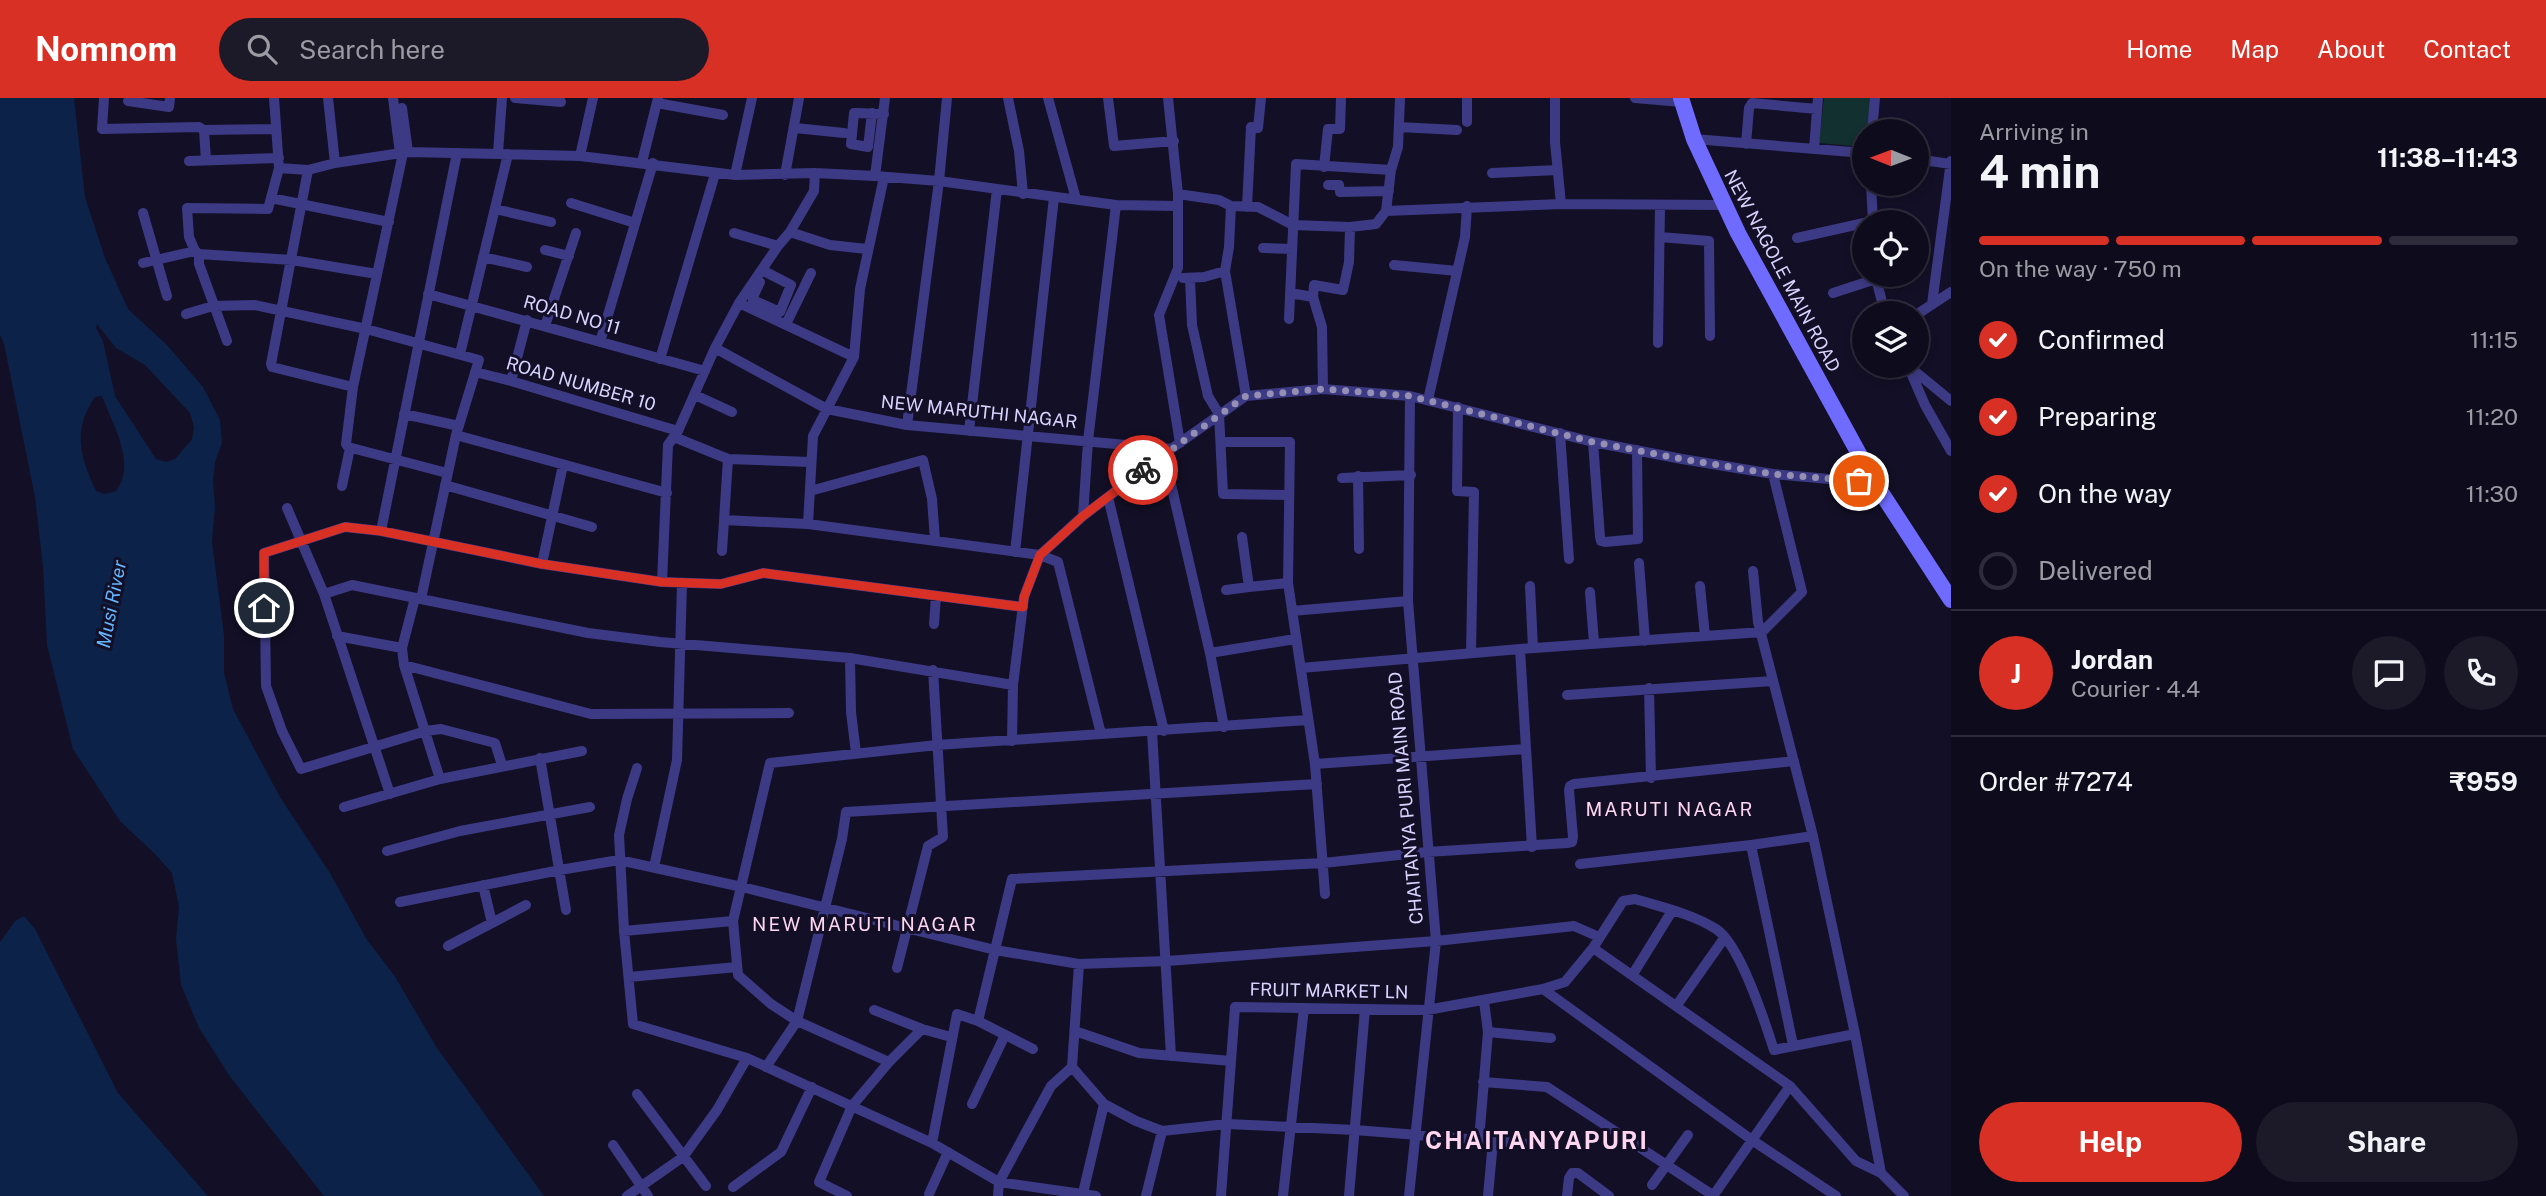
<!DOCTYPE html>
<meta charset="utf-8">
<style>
:root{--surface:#0e0b1c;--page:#1c1929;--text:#f1f3f6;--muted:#9b9ba3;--line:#2e2b3b;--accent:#d93025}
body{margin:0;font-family:"Public Sans",sans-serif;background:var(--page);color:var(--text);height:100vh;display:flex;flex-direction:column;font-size:26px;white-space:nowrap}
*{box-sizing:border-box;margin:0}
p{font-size:23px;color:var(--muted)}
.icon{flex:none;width:38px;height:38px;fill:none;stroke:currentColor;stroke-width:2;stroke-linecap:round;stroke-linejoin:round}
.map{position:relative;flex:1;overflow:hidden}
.sheet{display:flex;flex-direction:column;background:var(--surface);width:595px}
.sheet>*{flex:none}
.needle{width:46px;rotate:271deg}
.tools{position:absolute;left:1852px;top:21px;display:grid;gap:14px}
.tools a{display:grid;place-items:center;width:77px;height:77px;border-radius:50%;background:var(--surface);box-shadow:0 4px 10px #0003,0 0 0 2px var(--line);font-size:35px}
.pin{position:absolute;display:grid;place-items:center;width:60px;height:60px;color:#fff;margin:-30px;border:4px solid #fff;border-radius:50%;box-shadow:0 2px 7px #0007}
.courier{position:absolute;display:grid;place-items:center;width:70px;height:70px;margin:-35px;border:5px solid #d93025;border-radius:50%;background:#fff;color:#222;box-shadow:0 2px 9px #0007}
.summary em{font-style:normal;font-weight:700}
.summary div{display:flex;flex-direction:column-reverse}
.summary{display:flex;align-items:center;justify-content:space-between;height:119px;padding:0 28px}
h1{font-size:46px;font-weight:700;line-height:52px}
.bar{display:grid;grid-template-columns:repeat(4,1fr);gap:10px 7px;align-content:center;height:84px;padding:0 28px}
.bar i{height:9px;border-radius:5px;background:var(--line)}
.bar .on{background:var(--accent)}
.bar p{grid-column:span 4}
.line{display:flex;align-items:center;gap:18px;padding:0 28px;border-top:2px solid var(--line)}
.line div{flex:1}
.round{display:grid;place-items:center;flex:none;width:74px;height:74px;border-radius:37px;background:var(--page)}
ol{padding:0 28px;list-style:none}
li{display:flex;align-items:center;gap:21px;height:77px}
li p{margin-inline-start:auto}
li .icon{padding:7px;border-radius:50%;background:var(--accent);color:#fff;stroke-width:4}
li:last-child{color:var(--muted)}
li i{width:38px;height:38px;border:4px solid var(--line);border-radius:50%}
.action{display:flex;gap:14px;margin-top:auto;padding:14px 28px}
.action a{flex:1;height:80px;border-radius:42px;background:var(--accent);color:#fff;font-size:28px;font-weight:700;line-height:80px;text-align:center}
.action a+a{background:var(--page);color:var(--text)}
header{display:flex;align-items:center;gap:42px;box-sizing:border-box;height:98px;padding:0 35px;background:var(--accent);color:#fff}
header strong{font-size:33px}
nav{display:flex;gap:38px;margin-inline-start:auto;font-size:24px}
.search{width:490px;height:63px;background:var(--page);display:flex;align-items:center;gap:18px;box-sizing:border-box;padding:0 24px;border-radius:38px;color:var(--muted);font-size:26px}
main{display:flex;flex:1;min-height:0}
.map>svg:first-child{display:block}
</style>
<header>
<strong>Nomnom</strong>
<div class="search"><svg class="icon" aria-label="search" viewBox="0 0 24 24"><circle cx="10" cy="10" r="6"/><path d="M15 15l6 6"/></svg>Search here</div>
<nav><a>Home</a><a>Map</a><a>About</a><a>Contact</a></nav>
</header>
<main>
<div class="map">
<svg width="1951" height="1098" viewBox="0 0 1951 1098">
<rect width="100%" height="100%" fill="#130f26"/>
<path fill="#12302f" d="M 1824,0 L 1871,0 L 1867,33 L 1864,33 L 1864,49 L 1819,45 Z"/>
<path fill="#0c2248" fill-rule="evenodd" d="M 0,0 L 74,0 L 85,99 L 105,160 L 128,211 L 166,246 L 203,289 L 220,322 L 222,345 L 215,364 L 213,383 L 215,409 L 212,444 L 224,537 L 224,575 L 233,611 L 280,699 L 330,775 L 367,842 L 394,877 L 437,950 L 544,1098 L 324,1098 L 231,980 L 199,930 L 181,887 L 176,841 L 179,809 L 172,775 L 155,756 L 120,723 L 73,651 L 47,547 L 43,469 L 35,399 L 4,246 L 0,237 ZM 97,226 L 116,250 L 145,267 L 190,315 L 194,329 L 192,341 L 175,361 L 166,364 L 156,361 L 115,298 L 103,243 L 96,230 ZM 102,298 C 112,325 137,366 116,393 L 105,396 L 96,393 C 80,358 72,333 95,299 Z
M 24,818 L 35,831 L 118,995 L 208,1098 L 0,1098 L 0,844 L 15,823 Z"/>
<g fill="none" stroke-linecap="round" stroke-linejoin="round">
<path stroke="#3d3a85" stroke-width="10" d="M 104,0 L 102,31 L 199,29 L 204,32 L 206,62
M 328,0 L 335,65
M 393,0 L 400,56
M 515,0 L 561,4
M 1008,0 L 1019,53 L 1023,96
M 1048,0 L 1076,101
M 1108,0 L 1114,48 L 1174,43
M 1168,0 L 1178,96 L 1178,170 L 1159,217 L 1180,345
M 1555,0 L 1555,44 L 1561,106
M 1635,0 L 1682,4
M 128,3 L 169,9 L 170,0
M 657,5 L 723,17
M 402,10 L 408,54
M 872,15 L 868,49 L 851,46 L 854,15 L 856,15 L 884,16
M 1467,24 L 1467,0
M 1399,29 L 1457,32
M 795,30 L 844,35
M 204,32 L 276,31
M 1872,33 L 1875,0
M 1694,41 L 1864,55
M 1746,46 L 1749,10 L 1752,5 L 1817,11
M 1814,51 L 1818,0
M 403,55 L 353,289 L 346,346 L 348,349 L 447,375
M 498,55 L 502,0
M 580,58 L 593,0
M 1916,61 L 1951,66
M 189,63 L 279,60
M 642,64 L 658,0
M 1324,69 L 1328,31 L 1340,31 L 1341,0
M 279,70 L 308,72 L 335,65 L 408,54 L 580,58 L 735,77 L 815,75 L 875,78 L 939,83 L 1116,107 L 1177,108
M 308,72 L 271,266 L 272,269 L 353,289
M 1492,75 L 1558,72
M 735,77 L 752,0
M 785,77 L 799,0
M 875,78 L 885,0
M 1871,86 L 1873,124
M 1328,87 L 1339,87 L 1340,94 L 1389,93
M 1178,96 L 1219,102 L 1231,108 L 1229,149 L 1225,173 L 1246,298
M 271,100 L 389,124
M 571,105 L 635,125
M 1231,108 L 1258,109 L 1293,127 L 1350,129 L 1376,126 L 1386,113 L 1391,72 L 1398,49 L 1400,0
M 1247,109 L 1251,29 L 1258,30 L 1261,0
M 495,111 L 551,124
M 1386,113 L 1561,106 L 1723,107
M 143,115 L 167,198
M 790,134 L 830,147 L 867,151
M 734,135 L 778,148
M 1660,139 L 1709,143 L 1710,238
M 1797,140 L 1864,125
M 1263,150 L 1292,151
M 545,152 L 569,158
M 195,153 L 189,139 L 187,110 L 268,111 L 279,70 L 274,0
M 199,156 L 199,166 L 227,243
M 483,159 L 527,169
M 143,165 L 195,153 L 199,156 L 292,162 L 377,176
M 1394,167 L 1457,173
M 1875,177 L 1885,215
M 1183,180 L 1204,179 L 1225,173
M 1190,180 L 1192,227 L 1208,298 L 1219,316 L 1223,396 L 1289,397
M 760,184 L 753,199 L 753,202 L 780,214 L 791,187 L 762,172
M 1290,195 L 1313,199 L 1322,229 L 1323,291
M 1833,195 L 1876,181
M 428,196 L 705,273
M 1313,199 L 1314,187 L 1343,192 L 1349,164 L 1350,129
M 739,205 L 854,259
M 1932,206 L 1951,63
M 186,216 L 213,208 L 254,207 L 366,231 L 479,262 L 456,337 L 421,501
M 1916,217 L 1951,194
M 1289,221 L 1296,66 L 1391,72
M 786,226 L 811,175
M 545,228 L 576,135
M 600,244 L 653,65
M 1658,245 L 1660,107
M 715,250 L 827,311 L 907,327 L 1171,351
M 460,256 L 508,56
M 660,261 L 715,76
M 1908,268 L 1925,307 L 1951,353
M 1911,270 L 1951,303
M 475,274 L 511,283 L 678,333
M 511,283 L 527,222
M 695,297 L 732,314
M 1428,302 L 1465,139 L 1467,108
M 1458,309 L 1457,393 L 1474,394 L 1471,555
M 404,316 L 459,328
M 907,327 L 939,83 L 947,0
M 969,333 L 997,91
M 1560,335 L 1569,461
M 456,337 L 667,395
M 674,339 L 728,361 L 810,364
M 1221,344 L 1290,344 L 1288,485 L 1315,666 L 1325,796
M 1593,344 L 1600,439 L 1601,443 L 1605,444 L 1638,441 L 1637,352
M 1164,356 L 1210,555 L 1224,629
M 1358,378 L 1359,451
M 1342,380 L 1411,377
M 445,387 L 592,429
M 342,388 L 350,350
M 810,393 L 923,362 L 932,401 L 935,442
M 1108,399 L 1164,633
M 287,410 L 324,496 L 390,696
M 1083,418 L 1088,343 L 1116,107
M 724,422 L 808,426 L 1040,457 L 1058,464 L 1101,636
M 808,426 L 813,338 L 854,259 L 860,191 L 884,79
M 381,433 L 457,55
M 1242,439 L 1249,489 L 1288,485
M 722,453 L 728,361
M 1015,454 L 1054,99
M 1639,465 L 1645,543
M 542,466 L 563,367
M 1753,473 L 1758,524 L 1813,738 L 1855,936 L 1881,1075
M 662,484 L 668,347 L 678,333 L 715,250 L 739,205 L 778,148 L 790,134 L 814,93 L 815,75
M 1530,488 L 1533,550
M 1700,488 L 1705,538
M 1226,492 L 1249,489
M 1590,494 L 1594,545
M 324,496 L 352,487 L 588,535 L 660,544 L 850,560 L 1013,587
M 415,500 L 402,550 L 404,567 L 440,681
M 1292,513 L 1408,503
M 934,526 L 936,498
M 337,538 L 402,550
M 1520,551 L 1532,749
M 1210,555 L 1295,541
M 850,560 L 851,614 L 856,655
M 404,567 L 591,616 L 789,615
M 1301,570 L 1520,551 L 1762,534 L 1802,494 L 1773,376
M 1649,590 L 1651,680
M 1567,597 L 1773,583
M 1152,633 L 1171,958
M 1012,643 L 1013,587 L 1024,499 L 1040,457 L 1083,418 L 1171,351 L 1246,298 L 1323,291 L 1410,298 L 1593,344 L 1682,361 L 1773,376 L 1875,385
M 540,660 L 566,812
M 1315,666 L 1526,651
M 502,667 L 495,645 L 441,631 L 426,633 L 301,671 L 282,633 L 266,588 L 264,455 L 345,429 L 381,433 L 542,466 L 662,484 L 721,486 L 763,475 L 1023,509
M 637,670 L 627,701 L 619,737 L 624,833 L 633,926 L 747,960 L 932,1045 L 999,1084 L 1096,1098
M 344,709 L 440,681 L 582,653
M 1751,747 L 1793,947
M 387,753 L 460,733 L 590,709
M 1580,766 L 1751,747 L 1813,738
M 654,769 L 677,662 L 682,485
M 400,804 L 560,772 L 619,762 L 742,789 L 995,852 L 1079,866 L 1167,863 L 1436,843 L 1574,828 L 1599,839
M 492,825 L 526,807
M 624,833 L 733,823
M 448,848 L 492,825 L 483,787
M 1593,850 L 1790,988 L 1856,1063 L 1881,1075 L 1904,1098
M 897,870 L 928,748 L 943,739 L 933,572
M 1633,876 L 1672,813
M 629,879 L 737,869
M 1543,891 L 1752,1042 L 1836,1098
M 1677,907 L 1725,839
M 874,912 L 922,931
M 978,923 L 1033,951
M 1075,933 L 1139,955 L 1231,963
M 1488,934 L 1551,940
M 889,964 L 797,923 L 771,906 L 738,877 L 733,823 L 770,665 L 937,647 L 1308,622
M 766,969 L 797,923 L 842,741 L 846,714 L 1317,686
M 1072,969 L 1104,1006 L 1136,1023 L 1162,1033 L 1227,1026 L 1355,1032 L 1493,1043 L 1488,1098
M 1483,984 L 1547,989 L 1714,1098
M 637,996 L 706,1088
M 972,1006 L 1005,937
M 1479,1042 L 1488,934 L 1484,903
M 1493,1043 L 1528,1046
M 932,1045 L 957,916 L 978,923 L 1012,781 L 1323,765 L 1427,754 L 1567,745 L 1572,744 L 1573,739 L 1569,692 L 1570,688 L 1574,686 L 1794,663
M 613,1047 L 648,1098
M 1652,1087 L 1688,1037
M 733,1089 L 781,1054 L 812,989
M 1083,1095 L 1104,1006
M 929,1096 L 948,1054
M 627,1098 L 683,1059 L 717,1012 L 747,960
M 847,1098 L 819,1084 L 852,1008 L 889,964 L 922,931 L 951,939
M 998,1098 L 999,1084 L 1051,988 L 1072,969 L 1079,866
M 1146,1098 L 1162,1033
M 1221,1098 L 1235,909 L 1427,912 L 1543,891 L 1565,884 L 1593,850 L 1623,803 L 1635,801 C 1661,809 1693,816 1716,831 C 1740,846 1765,924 1774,952 L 1855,936
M 1283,1098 L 1304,910
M 1349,1098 L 1365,911
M 1409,1098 L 1436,843 L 1408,503 L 1410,298
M 1567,1098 L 1569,1080 L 1572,1075 L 1578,1075 L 1609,1098
M 1713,1098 L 1790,988"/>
<path stroke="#6f6bff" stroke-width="16" d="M 1681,0 L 1694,41 L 1738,135 L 1875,385 L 1951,502"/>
</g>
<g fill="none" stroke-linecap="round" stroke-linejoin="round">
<path stroke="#948fb3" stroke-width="7" stroke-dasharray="0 12.6" d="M 1143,372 L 1246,298 L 1323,291 L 1410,298 L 1593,344 L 1682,361 L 1773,376 L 1859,383"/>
<path stroke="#d93025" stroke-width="9" d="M 264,510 L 264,455 L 345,429 L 381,433 L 542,466 L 662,484 L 721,486 L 763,475 L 1023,509 L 1024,499 L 1040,457 L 1083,418 L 1143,372"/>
</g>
<g text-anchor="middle" stroke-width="6" stroke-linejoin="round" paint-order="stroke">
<g font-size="18" fill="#d9d4ff" stroke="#130f26">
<text transform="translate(1782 173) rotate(62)" y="6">NEW NAGOLE MAIN ROAD</text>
<text transform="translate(572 217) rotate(16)" y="6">ROAD NO 11</text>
<text transform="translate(581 286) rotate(16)" y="6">ROAD NUMBER 10</text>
<text transform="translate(979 314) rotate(6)" y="6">NEW MARUTHI NAGAR</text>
<text transform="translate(1406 700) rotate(-95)" y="6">CHAITANYA PURI MAIN ROAD</text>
<text transform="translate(1329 893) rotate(1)" y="6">FRUIT MARKET LN</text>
</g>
<g font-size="19" font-style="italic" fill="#62b6ff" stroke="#130f26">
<text transform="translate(111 506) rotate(-79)" y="7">Musi River</text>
</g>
<g font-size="19" letter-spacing="2" fill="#ffd6f0" stroke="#130f26">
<text x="1670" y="718">MARUTI NAGAR</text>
<text x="865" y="833">NEW MARUTI NAGAR</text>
</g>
<g font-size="24" font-weight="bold" letter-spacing="2" fill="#ffd6f0" stroke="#130f26">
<text x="1537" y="1051">CHAITANYAPURI</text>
</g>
</g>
</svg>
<div class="tools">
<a><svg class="needle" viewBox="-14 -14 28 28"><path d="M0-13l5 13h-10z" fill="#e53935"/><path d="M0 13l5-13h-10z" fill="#9b9ba3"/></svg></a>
<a><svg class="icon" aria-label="locate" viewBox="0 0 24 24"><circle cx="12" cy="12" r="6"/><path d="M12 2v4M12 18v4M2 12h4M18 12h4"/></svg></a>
<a><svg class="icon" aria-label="layers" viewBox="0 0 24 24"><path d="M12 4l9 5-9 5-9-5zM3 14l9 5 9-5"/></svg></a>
</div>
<div class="pin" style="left:1859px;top:383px;background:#ea580c"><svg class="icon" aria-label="bag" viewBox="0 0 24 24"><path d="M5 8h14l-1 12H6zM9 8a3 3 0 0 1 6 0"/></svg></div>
<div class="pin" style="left:264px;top:510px;background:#1f2937"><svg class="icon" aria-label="home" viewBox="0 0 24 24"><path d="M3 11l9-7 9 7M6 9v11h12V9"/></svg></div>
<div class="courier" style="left:1143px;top:372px"><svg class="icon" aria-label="bike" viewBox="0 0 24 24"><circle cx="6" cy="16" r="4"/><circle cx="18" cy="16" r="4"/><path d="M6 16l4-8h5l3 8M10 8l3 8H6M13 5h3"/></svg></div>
</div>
<section class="sheet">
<div class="summary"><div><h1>4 min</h1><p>Arriving in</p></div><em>11:38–11:43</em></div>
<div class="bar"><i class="on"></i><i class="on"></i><i class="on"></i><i></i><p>On the way · 750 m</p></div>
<ol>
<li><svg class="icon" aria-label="check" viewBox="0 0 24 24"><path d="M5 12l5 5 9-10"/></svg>Confirmed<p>11:15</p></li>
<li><svg class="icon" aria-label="check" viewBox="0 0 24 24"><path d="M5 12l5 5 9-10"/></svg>Preparing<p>11:20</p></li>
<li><svg class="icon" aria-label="check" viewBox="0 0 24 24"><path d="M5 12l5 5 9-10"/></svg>On the way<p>11:30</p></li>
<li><i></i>Delivered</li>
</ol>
<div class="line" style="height:126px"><b class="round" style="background:var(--accent);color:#fff">J</b><div><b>Jordan</b><p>Courier · 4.4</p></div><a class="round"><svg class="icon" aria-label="chat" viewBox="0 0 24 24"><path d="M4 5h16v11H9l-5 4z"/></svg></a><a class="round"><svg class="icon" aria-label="phone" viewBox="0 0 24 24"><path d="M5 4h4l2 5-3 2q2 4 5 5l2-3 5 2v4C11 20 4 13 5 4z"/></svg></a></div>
<div class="line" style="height:91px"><div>Order #7274</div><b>₹959</b></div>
<div class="action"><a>Help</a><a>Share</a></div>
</section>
</main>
